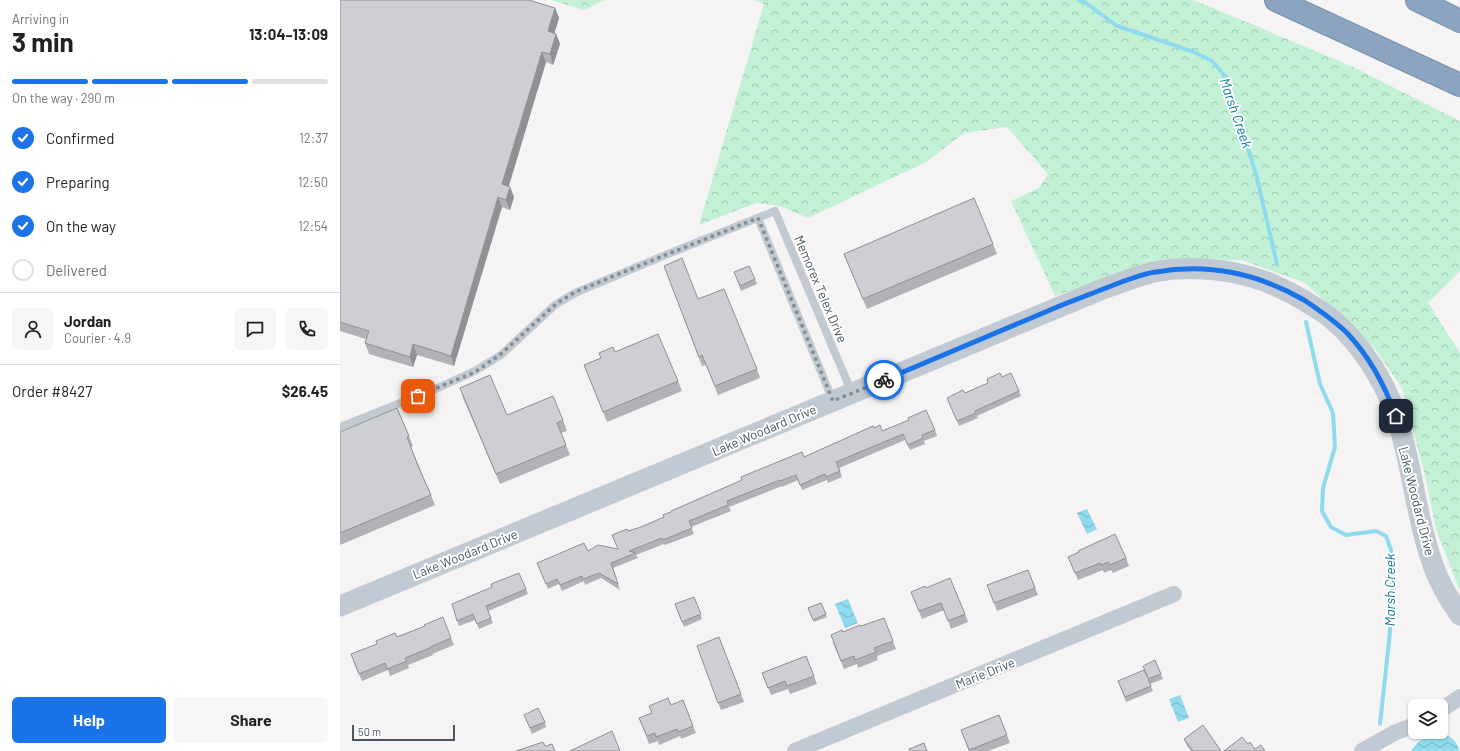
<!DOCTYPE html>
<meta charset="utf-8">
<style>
:root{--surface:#fff;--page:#f6f6f6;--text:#222;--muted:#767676;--line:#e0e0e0;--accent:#1a73e8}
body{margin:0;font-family:Barlow,sans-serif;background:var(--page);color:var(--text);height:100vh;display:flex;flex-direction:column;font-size:15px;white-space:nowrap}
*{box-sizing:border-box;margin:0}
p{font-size:13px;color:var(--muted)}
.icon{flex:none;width:22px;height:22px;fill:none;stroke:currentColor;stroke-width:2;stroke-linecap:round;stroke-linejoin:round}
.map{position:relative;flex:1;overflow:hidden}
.details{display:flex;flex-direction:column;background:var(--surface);width:340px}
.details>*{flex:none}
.controls{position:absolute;left:1068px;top:699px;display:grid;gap:8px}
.controls a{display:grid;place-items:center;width:40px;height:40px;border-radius:6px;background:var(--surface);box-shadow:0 1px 3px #0004;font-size:20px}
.scale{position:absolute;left:12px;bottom:10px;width:103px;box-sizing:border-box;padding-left:4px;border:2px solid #4a5661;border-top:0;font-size:11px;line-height:14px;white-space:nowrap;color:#4a5661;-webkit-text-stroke:3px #fff;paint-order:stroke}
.pin{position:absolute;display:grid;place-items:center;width:34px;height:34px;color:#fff;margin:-17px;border-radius:8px;box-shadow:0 2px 6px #0006}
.courier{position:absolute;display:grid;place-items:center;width:40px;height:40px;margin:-20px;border:3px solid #1a73e8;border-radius:50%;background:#fff;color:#222;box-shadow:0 1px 5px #0007}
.headline em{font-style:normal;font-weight:700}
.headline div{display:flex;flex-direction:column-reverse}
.headline{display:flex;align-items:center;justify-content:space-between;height:68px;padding:0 12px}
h1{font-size:26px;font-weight:700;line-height:30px}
.bar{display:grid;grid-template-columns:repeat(4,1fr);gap:6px 4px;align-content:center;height:48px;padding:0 12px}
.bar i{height:5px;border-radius:3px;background:var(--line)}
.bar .selected{background:var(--accent)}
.bar p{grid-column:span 4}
.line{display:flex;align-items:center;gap:10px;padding:0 12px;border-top:1px solid var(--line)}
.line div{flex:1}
.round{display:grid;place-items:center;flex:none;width:42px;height:42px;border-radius:6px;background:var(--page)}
ol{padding:0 12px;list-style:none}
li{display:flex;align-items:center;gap:12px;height:44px}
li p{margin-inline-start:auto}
li .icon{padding:4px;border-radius:50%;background:var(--accent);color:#fff;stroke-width:4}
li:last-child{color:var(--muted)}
li i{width:22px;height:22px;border:2px solid var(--line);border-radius:50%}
.button{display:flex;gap:8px;margin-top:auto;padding:8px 12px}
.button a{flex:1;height:46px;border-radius:6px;background:var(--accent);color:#fff;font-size:16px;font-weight:700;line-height:46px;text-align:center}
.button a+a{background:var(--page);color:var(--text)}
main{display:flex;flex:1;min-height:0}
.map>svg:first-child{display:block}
</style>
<main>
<section class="details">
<div class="headline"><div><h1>3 min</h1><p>Arriving in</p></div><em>13:04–13:09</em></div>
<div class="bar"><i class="selected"></i><i class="selected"></i><i class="selected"></i><i></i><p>On the way · 290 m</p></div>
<ol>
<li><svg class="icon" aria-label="check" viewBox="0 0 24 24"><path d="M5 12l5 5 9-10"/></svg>Confirmed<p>12:37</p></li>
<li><svg class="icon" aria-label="check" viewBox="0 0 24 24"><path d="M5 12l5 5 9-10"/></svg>Preparing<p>12:50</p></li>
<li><svg class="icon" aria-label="check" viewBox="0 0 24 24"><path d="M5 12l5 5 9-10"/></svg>On the way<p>12:54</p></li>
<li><i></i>Delivered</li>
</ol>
<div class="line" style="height:72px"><a class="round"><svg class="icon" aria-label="person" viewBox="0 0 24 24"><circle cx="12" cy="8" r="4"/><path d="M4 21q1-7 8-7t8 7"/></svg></a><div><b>Jordan</b><p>Courier · 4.9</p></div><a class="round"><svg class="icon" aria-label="chat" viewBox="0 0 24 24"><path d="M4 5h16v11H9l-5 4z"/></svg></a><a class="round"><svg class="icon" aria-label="phone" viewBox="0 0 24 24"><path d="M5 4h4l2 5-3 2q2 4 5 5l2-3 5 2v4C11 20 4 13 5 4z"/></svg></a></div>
<div class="line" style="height:52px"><div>Order #8427</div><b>$26.45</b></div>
<div class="button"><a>Help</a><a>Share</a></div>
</section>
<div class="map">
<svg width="1120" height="751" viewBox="0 0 1120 751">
<defs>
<pattern id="forest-crowns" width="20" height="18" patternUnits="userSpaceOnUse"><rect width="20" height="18" fill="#c3f1d5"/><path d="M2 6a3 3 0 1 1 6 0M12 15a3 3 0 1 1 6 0" fill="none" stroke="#a0c6b0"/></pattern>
<pattern id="water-waves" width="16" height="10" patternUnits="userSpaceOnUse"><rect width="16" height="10" fill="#90daee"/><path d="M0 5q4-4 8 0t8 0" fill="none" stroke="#78b4c4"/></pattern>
</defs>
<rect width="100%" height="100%" fill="#f5f3f3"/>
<path fill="url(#forest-crowns)" d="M 211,0 L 265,0 L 244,10 Z
M 414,0 L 854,0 L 1011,66 L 1120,121 L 1120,271 L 1088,303 L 1120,353 L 1120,591 L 1096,529 L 1085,475 L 1062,388 L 1036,350 L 965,283 L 902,260 L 808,264 L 715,296 L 671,201 L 699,188 L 708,174 L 667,127 L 624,133 L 586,162 L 468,218 L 440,206 L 416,203 L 359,225 L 424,4 Z"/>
<path fill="url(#water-waves)" d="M 747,509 L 757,529 L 747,534 L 737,513 Z
M 508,599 L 518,623 L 505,628 L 495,604 Z
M 840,695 L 849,718 L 838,722 L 829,699 Z
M 1099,734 C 1109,734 1118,741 1119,751 L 1071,751 C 1078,740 1086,736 1099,734 Z"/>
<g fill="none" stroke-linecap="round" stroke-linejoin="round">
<path stroke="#90daee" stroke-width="4" d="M 739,0 L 746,3 L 777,26 L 854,52 L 872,61 L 885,76 L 916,174 L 937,264
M 966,322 L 980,384 L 993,413 L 995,447 L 983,488 L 982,511 L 991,527 L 1006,535 L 1036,531 L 1046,536 L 1051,550 L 1050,632 L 1040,724"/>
<defs>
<path id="motorway" d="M 936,0 L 1120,85
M 1077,0 L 1120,21"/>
</defs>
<use href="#motorway" stroke="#7690ad" stroke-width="24"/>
<path stroke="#c1cad2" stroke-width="8" d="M 418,218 L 493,401
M 0,427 L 100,387 L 135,371 L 161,355 L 215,305 L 235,293 L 323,256 L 435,211 L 512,393"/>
<path stroke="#c1cad2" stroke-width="16" d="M 1101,710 L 1120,697
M 455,751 L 834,594
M 1022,751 L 1056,732 L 1075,725"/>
<path stroke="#c1cad2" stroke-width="21" d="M 0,606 L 765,288 C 781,283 797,276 814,272 C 852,264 903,270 938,287 C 948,291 956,296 965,301 C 974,307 984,312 993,320 C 1021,344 1044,380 1056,415 C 1073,466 1076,522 1096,573 C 1102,588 1111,602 1120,615"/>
<use href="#motorway" stroke="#8ba5c1" stroke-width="22"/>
</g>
<path fill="#b0b2b7" d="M 0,0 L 215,8 L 219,18 L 214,34 L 216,34 L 220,44 L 213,65 L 206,62 L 169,186 L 170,187 L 174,197 L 170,210 L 162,207 L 114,366 L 77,355 L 73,367 L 29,354 L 25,343 L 26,339 L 0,331 Z
M 653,244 L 657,254 L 527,309 L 504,254 Z
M 324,266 L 358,299 L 417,369 L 420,378 L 378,395 L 366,365 L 362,366 Z
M 394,272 L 415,279 L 417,284 L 401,291 Z
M 275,352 L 338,381 L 342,391 L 267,422 L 244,365 Z
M 662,377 L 679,391 L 681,396 L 637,416 L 638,418 L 619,426 L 607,398 L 625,393 Z
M 120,388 L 167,415 L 223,420 L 227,431 L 221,433 L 230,455 L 160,484 L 123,398 Z
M 534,428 L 542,431 L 595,430 L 597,436 L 584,441 L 585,444 L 570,450 L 565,440 L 499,468 L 502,477 L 488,483 L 487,480 L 462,490 L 458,480 L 442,487 L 442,486 L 389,507 L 391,511 L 351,527 L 354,534 L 325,545 L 324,544 L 296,555 L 298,558 L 273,568 L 280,590 L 261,578 L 245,585 L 244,581 L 222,591 L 219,584 L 208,589 L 197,563 L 248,551 L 278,549 L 288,531 L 301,527 L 464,457 Z
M 0,432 L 69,436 L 73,446 L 71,447 L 95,505 L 0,545 Z
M 728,557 L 786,558 L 789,566 L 773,573 L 771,570 L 764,573 L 763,570 L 738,580 L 731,565 Z
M 688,570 L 698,595 L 657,611 L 647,585 Z
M 586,588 L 625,614 L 628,622 L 611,629 L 604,610 L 582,619 L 571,592 Z
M 186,589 L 188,594 L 148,611 L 153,623 L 139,629 L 135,620 L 119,626 L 112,604 Z
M 354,597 L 362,619 L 344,627 L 335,604 Z
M 481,603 L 487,617 L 474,622 L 468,608 Z
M 521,626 L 553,641 L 556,649 L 537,656 L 538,660 L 518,668 L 517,664 L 504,669 L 493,643 L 503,632 Z
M 57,637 L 111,638 L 114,645 L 92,654 L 93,655 L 68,665 L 69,668 L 50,676 L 48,670 L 22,681 L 13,661 Z
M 379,637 L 404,702 L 381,710 L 357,646 Z
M 466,656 L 477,684 L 450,694 L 448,689 L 431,695 L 422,673 Z
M 821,674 L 823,679 L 810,684 L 813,691 L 786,702 L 780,686 Z
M 331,705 L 353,726 L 356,733 L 341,739 L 340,736 L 319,745 L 318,741 L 309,744 L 299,718 Z
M 184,715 L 205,722 L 206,727 L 192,734 Z
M 659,715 L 670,743 L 648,751 L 629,751 L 621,730 Z
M 844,739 L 881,751 L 851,751 L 847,746 Z"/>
<path fill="#909195" d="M 215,8 L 219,18 L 212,41 L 208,31 Z
M 216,34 L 220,44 L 213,65 L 210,54 Z
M 202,52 L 206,62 L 166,195 L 162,184 Z
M 170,187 L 174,197 L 170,210 L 166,200 Z
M 158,197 L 162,207 L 114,366 L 111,356 Z
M 73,344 L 77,355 L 73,367 L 70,357 Z"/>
<path fill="#cdcfd5" stroke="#909195" d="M 0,0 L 189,0 L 215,8 L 208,31 L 216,34 L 210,54 L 202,52 L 162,184 L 170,187 L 166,200 L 158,197 L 111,356 L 73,344 L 70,357 L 25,343 L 29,331 L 0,322 Z
M 634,198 L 653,244 L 523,299 L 504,254 Z
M 342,258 L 358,299 L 384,289 L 417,369 L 375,386 L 362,355 L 359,357 L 324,266 Z
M 409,266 L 415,279 L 400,286 L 394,272 Z
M 318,334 L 338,381 L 263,412 L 244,365 L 261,358 L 259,353 L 273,347 L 275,352 Z
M 660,373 L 662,377 L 671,373 L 679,391 L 635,411 L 636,413 L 617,421 L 607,398 L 623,390 L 625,393 L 648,383 L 647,379 Z
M 150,375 L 167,415 L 213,396 L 223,420 L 217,423 L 226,445 L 156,474 L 120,388 Z
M 57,408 L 69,436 L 67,437 L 78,466 L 91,495 L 0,533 L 0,432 Z
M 586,410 L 595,430 L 582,435 L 583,438 L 568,445 L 563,434 L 496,462 L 500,471 L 486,477 L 485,474 L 460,485 L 456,475 L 440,481 L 440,480 L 387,501 L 388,505 L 349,521 L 352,528 L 323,540 L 322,538 L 289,551 L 296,553 L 271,563 L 278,584 L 259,573 L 243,579 L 242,576 L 220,585 L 217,579 L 206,584 L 197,563 L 244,543 L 248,551 L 258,545 L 278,549 L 272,535 L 287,529 L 288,531 L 301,527 L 324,517 L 323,515 L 331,512 L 331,511 L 402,480 L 401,477 L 462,452 L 464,457 L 533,426 L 534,428 L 540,425 L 542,431 L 569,420 L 568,418 Z
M 775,534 L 786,558 L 770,565 L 768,562 L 762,565 L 760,563 L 735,573 L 728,557 L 739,552 L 738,551 Z
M 688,570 L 695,588 L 654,603 L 647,585 Z
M 179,573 L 186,589 L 146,606 L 151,618 L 137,624 L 133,614 L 117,621 L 112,604 L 152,587 L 151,584 Z
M 610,578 L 625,614 L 608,621 L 601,603 L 579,611 L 571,592 L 585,586 L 586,588 Z
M 354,597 L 361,614 L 342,622 L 335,604 Z
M 481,603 L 486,614 L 473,620 L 468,608 Z
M 103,617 L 111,638 L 90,647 L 90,648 L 65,658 L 67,661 L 47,669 L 45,663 L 19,674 L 11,654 L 37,644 L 36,641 L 55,633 L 57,637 L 85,626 L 84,625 Z
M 544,618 L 553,641 L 534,648 L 536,652 L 515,660 L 514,656 L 501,661 L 491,635 L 502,630 L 503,632 L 520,625 L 521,626 Z
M 379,637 L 401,694 L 378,703 L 357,646 Z
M 466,656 L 474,676 L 447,686 L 445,681 L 428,688 L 422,673 Z
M 815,660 L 821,674 L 808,679 L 811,686 L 785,697 L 778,681 L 804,670 L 808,678 L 803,666 Z
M 328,698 L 331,705 L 343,700 L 353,726 L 338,732 L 337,729 L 316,737 L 315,733 L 307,736 L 299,718 L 312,713 L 309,706 Z
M 198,708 L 205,722 L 190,728 L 184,715 Z
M 659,715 L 667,735 L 629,750 L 621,730 Z
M 863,725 L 881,751 L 853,751 L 844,739 Z
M 272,731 L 280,751 L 230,751 Z
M 902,737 L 908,744 L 910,742 L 915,749 L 921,745 L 925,751 L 884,751 Z
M 203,742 L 205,746 L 212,744 L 215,751 L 176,751 Z
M 584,743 L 587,751 L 570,751 L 569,749 Z"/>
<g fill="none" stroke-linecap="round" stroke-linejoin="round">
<path stroke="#868d94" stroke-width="4" stroke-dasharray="0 7.2" d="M 78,396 L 135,372 L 161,354 L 216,304 L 235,292 L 323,256 L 418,218 L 493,401 L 544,380"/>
<path stroke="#1a73e8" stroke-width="5" d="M 544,380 C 603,355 663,330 722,305 C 743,297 763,289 784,281 C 794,278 805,273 816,272 C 869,263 917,273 964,300 C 979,310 994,320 1007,333 C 1029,356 1045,386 1056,416"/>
</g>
<g text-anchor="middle" stroke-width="4" stroke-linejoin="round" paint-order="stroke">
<g font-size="13" fill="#4a5661" stroke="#fff">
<text transform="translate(481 289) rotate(67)" y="5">Memorex Telex Drive</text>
<text transform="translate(424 430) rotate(-23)" y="5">Lake Woodard Drive</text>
<text transform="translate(1077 501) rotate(76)" y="5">Lake Woodard Drive</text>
<text transform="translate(125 554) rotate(-22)" y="5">Lake Woodard Drive</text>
<text transform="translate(645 673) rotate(-22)" y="5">Marie Drive</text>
</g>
<g font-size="14" font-style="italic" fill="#0c7c9b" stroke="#fff">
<text transform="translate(896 113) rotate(71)" y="5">Marsh Creek</text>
<text transform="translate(1050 590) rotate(-90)" y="5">Marsh Creek</text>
</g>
</g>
</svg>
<div class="controls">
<a><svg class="icon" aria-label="layers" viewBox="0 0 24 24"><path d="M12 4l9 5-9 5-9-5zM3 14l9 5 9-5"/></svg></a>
</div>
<div class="scale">50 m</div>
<div class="pin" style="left:78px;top:396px;background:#ea580c"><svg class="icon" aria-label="bag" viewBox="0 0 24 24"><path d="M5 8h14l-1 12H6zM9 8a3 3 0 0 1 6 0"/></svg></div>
<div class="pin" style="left:1056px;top:416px;background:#1f2937"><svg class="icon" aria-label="home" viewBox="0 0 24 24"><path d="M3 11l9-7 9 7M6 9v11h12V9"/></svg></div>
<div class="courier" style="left:544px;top:380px"><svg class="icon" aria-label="bike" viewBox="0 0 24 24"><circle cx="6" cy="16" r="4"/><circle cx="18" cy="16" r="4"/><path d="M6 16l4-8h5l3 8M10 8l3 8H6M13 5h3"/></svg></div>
</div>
</main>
